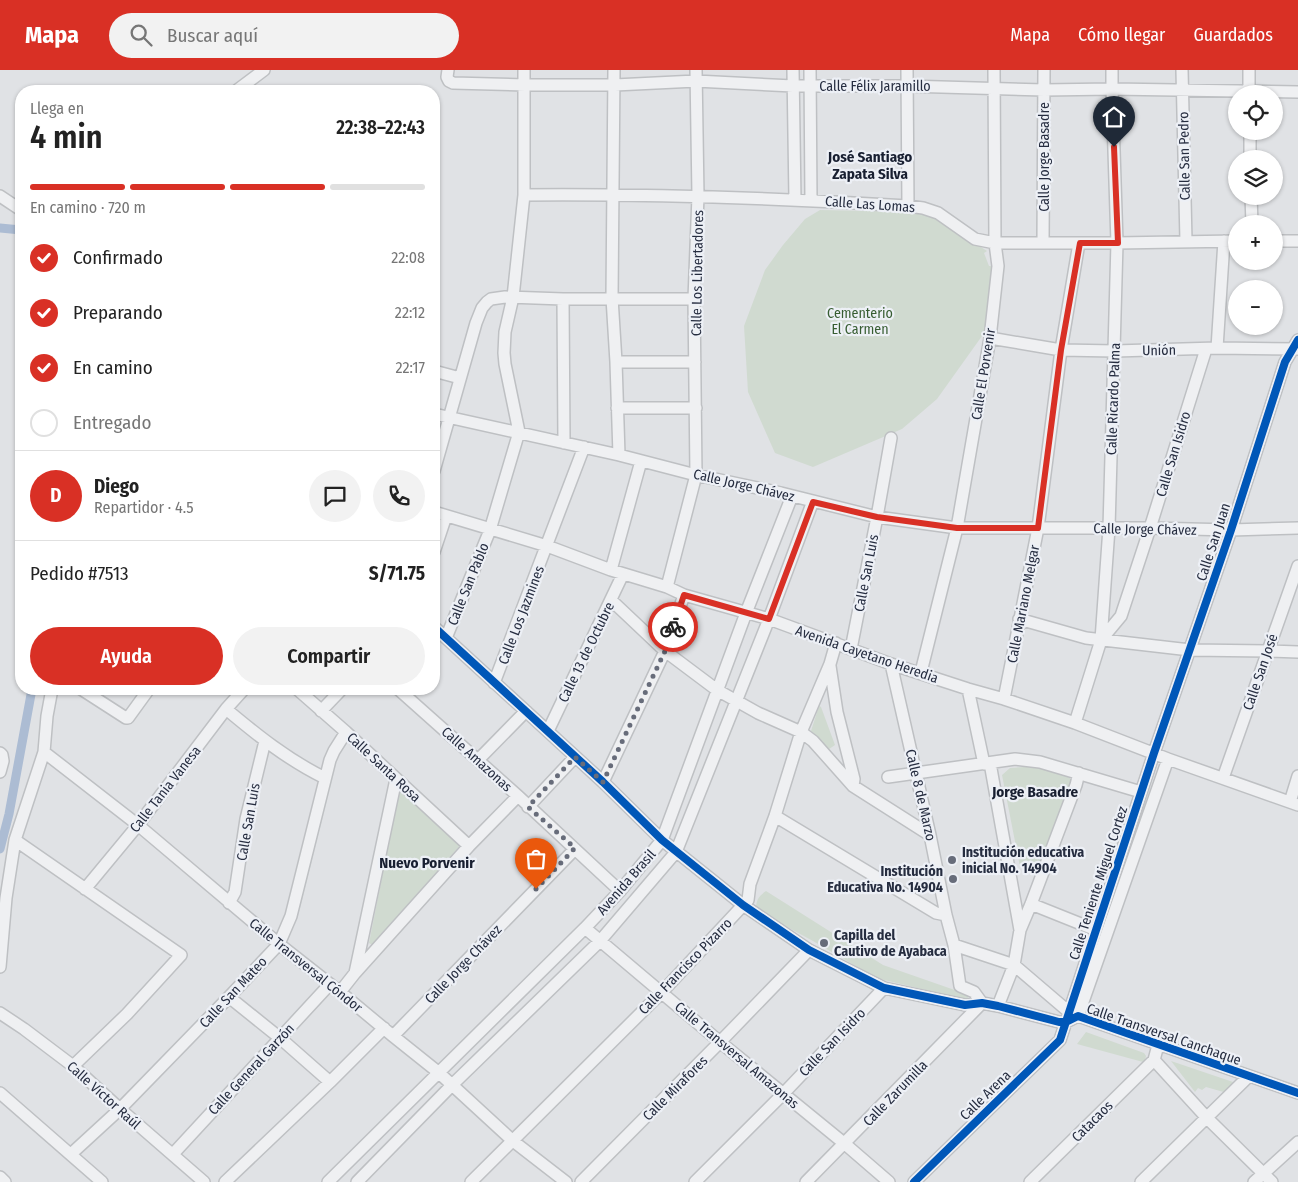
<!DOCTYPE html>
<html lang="es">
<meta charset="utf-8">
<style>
:root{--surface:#fff;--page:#f2f2f2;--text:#222;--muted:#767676;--line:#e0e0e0;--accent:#d93025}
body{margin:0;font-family:"Fira Sans Condensed",sans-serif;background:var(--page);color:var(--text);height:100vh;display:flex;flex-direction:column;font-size:19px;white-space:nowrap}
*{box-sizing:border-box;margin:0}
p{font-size:16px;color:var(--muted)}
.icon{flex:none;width:28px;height:28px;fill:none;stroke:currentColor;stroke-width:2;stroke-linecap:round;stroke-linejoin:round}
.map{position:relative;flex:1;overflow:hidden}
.details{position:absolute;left:15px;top:15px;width:425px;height:610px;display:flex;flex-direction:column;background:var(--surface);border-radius:20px;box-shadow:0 1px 4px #0004}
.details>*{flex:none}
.buttons{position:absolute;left:1228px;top:15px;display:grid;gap:10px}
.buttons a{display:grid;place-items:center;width:55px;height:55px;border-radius:50%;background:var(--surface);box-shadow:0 1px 4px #0004;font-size:25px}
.pin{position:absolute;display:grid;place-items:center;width:42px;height:42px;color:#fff;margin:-51px -21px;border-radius:50% 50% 50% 0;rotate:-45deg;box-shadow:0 0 5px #0007}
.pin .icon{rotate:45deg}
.courier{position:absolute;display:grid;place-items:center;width:50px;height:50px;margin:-25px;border:4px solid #d93025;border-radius:50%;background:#fff;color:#222;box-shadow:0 1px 6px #0007}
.summary em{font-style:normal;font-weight:600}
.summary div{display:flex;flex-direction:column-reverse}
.summary{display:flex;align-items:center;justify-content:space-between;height:85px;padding:0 15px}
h1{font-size:32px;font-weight:600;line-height:38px}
.bar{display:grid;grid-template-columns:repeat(4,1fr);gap:8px 5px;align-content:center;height:60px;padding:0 15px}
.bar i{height:6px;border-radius:4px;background:var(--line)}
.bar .selected{background:var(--accent)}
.bar p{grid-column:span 4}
.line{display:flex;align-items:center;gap:12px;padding:0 15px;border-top:1px solid var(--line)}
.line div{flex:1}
.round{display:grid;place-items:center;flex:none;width:52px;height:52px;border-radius:26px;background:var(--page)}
ol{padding:0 15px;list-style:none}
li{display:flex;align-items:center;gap:15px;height:55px}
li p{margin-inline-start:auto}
li .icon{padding:5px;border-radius:50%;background:var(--accent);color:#fff;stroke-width:4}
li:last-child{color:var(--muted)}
li i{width:28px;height:28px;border:2px solid var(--line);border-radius:50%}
.primary-button{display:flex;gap:10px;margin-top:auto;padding:10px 15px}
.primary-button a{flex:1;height:58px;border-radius:30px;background:var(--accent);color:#fff;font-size:20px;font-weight:600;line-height:58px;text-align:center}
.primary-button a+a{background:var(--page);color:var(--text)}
header{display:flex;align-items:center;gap:30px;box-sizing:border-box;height:70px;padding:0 25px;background:var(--accent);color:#fff}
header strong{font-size:24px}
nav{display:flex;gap:28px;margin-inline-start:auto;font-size:18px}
.search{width:350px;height:45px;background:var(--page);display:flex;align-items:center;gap:12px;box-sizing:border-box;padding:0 18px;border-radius:28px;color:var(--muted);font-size:19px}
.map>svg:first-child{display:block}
</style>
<header>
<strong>Mapa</strong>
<div class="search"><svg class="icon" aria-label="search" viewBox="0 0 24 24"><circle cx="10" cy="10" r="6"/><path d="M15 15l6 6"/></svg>Buscar aquí</div>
<nav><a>Mapa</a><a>Cómo llegar</a><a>Guardados</a></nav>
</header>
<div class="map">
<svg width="1298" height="1112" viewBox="0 0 1298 1112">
<rect width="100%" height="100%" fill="#e0e2e5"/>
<path fill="#d0dad0" d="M 820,140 L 922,142 L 934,147 L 987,181 L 984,183 L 989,196 L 994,196 L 987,259 L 937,329 L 902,359 L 813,397 L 775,383 L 748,322 L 744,256 L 765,200 L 783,175 L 805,149 Z
M 819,636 L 821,637 L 835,675 L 826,681 L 811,661 Z
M 1038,696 L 1070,708 L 1074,716 L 1039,800 L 1020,797 L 1002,705 L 1010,698 Z
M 400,717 L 462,773 L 374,876 L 369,873 Z
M 766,821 L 883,895 L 969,925 L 967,930 L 876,908 L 813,871 L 758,841 L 756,839 C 756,830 759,826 766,821 Z
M 1086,962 L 1144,983 L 1146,986 L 1145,990 L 1143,992 L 1077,974 Z
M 1171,991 L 1233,1012 L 1227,1023 L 1206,1017 L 1202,1020 L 1198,1018 L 1195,1022 Z"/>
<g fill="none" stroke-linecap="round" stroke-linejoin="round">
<path stroke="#acbcd3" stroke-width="9" d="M 0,158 L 21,160
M 0,779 L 9,744 L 32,619"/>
<defs>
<path id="minor" d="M 448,0 L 447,7 L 449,11 L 453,13 L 525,15 L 615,15 L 696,11 L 793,16 L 907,16 L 1044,20 L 1112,19 L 1298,22
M 614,0 L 612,228 L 616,292 L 619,385
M 793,0 L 795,130
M 810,0 L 811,130
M 907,0 L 908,136
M 1182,0 L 1186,171
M 1249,0 L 1249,24
M 236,21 L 264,0
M 1250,61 L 1250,89
M 524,125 C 652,124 780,128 908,136 L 923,138 L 938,143 L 975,169 L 995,173 L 1117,173 L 1236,171
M 0,126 L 21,140
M 1251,126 L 1252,154
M 1274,171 L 1298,171
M 1043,173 L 1044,0
M 563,229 L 564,373
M 990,268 L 1061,280 L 1115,281 L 1217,278 L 1298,279
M 1217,278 L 1224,171
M 616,292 L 695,292
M 434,301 L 460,308
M 617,338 L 696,338
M 434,344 L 619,385 L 696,405 L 781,423 L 877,447 L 957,458 L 1150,458 L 1231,460 L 1298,458
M 434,401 L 476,253 L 482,238 L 487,232 L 491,229 L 505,227 L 563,229 L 694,229
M 434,442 L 547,476 L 611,500 L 667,517 L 684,525 L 769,549 L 891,594 L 968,619 L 1004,629 L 1075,653 L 1168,689 L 1298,735
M 434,482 L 446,446
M 611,500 L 641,391
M 667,517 L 696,405 L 694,229 L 698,126 L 696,0
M 611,530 L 665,581 L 717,620 L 758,643 L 801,662 L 813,671 L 853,716 L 930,765
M 1019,549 L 1086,568 L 1190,580 L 1268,581 L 1298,582
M 434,557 L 603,712 L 662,770 L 743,835 L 809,880 L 884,918 L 965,935 L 982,933 L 998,936 L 1059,952 L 1066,952 L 1078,946 L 1298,1023
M 446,568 L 490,460 L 519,362 L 505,294 L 504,283 L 505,262 L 513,227 L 524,125 L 524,0
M 1101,570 L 1121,546 L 1150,458 L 1206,279
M 851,579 L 877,447 L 891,368
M 830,596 L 837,642 L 854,709 L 853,716
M 921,602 L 957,458 L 990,268 L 998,196 L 995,173 L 994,0
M 494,613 L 584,377
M 81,619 L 126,648 L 128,648 L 149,619
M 297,619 L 346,662 L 469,776
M 398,619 L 518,726 L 620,821
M 968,619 L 984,694
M 1004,629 L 1038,458 L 1061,280 L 1079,173
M 226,639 C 257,665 288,690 325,708
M 321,641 L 342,619
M 1075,653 L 1101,570 L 1109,458 L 1117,173 L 1112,19 L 1112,0
M 548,661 L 623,504
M 44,682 L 138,755 L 279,874 L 340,922 L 393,966 L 438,1002 L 513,1071 L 566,1112
M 0,683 L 2,685 L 3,691 L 0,702
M 478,690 L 526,641
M 990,693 L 1020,860
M 888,707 L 1015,689 L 1040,692 L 1141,722
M 1223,708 L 1298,496
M 603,712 L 665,581 L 684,525
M 1290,732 L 1298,706
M 528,737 L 575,687
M 775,746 L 936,843 L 946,845
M 15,770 L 181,885 L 127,944 L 73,996
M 85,819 L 138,755 L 226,639 L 244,619
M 229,833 L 235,822 L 246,749 L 265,671
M 1031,834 L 1096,860
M 585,858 L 720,972 L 845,1074 L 889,1112
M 954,875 L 1014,895 L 1069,942 L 1078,946 L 1168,689
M 0,897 L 6,828 L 15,770 L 44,682 L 47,646 L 52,619
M 355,903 L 396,709
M 340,922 L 355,903 L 469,776 L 518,726
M 229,927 L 280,968 L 330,1012
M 998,936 L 1014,895 L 1020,860 L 1031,834 L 1076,715 L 1079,703
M 0,943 L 24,959 L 73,996 L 120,1039 L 204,1112
M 393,966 L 575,779
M 1158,975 L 1154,990 L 1207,1048 L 1272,1112
M 0,1023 L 102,1112
M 71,1084 L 120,1039 L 229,927 L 279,874 L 291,846 L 330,690 L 334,681 L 346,662
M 173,1084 L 330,914
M 0,1107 L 5,1112
M 225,1112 L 330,1012 L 384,958
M 328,1112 L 585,858 L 620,821 L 662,770 L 746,543 L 792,426
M 357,1112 L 452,1015 L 600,871 L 676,782 L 769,549 L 813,431
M 471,1112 L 662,922 L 748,830 L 750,814 L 775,746 L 801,662 L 830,594 L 836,573
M 581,1112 L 720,972 L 809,880
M 695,1112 L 783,1024 L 884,918
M 806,1112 L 982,933 L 974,922 L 960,916 L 954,875 L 946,845 L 930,765 L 891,594
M 914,1112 L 1060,970 L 1154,683 L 1231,460 L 1285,292 L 1298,270
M 1030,1112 L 1154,990
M 1141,1112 L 1248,1007
M 1254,1112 L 1298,1072"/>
</defs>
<use href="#minor" stroke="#bec0c3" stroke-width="14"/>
<use href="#minor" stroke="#eff0f2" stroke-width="11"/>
<defs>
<path id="cycleway" d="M 434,557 L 603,712 L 662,770 L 743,835 L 809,880 L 884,918 L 965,935 L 982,933 L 998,936 L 1059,952 L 1066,952 L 1078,946 L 1298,1023
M 914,1112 L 1060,970 L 1154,683 L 1231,460 L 1285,292 L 1298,270"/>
</defs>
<use href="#cycleway" stroke="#edf0f6" stroke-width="11"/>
<use href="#cycleway" stroke="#0057b8" stroke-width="8"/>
</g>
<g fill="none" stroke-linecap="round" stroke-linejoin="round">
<path stroke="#676c7a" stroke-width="5" stroke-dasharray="0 9" d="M 536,819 L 575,778 L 528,737 L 575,687 L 603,712 L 665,581 L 673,557"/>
<path stroke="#d93025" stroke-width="6" d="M 673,557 L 684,525 L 769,549 L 813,432 L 877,447 L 957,458 L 1038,458 L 1061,280 L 1080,173 L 1118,173 L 1114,77"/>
</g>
<g fill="#676c7a" stroke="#edf0f6" stroke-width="2">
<circle cx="952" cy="790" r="5"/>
<circle cx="953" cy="809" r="5"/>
<circle cx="824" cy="873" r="5"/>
</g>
<g text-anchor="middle" stroke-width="4.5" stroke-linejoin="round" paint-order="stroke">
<g font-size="14" fill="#262d40" stroke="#edf0f6">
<text x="875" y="21">Calle Félix Jaramillo</text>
<text transform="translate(1184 86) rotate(-91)" y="5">Calle San Pedro</text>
<text transform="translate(1044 87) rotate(-90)" y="5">Calle Jorge Basadre</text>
<text transform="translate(870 134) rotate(4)" y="5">Calle Las Lomas</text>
<text transform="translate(697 203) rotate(-89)" y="5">Calle Los Libertadores</text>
<text transform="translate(1159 280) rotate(-1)" y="5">Unión</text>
<text transform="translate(983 304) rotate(-81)" y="5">Calle El Porvenir</text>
<text transform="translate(1113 329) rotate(-88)" y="5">Calle Ricardo Palma</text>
<text transform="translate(1173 384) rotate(-73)" y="5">Calle San Isidro</text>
<text transform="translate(744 415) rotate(13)" y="5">Calle Jorge Chávez</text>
<text transform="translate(1145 459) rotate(1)" y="5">Calle Jorge Chávez</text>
<text transform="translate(1213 472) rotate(-72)" y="5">Calle San Juan</text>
<text transform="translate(866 503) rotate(-79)" y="5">Calle San Luis</text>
<text transform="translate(468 514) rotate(-68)" y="5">Calle San Pablo</text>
<text transform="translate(1023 534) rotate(-79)" y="5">Calle Mariano Melgar</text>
<text transform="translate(521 545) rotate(-69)" y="5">Calle Los Jazmines</text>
<text transform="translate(586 582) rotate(-64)" y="5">Calle 13 de Octubre</text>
<text transform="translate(867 584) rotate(19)" y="5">Avenida Cayetano Heredia</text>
<text transform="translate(1260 602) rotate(-71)" y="5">Calle San José</text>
<text transform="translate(477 689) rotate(42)" y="5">Calle Amazonas</text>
<text transform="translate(384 697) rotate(43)" y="5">Calle Santa Rosa</text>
<text transform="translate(165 719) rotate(-52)" y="5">Calle Tania Vanesa</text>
<text transform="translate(921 725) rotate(77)" y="5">Calle 8 de Marzo</text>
<text transform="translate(248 752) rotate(-80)" y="5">Calle San Luis</text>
<text transform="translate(626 812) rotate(-49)" y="5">Avenida Brasil</text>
<text transform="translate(1098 813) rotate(-72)" y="5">Calle Teniente Miguel Cortez</text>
<text transform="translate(463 894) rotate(-46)" y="5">Calle Jorge Chávez</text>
<text transform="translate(306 895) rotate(39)" y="5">Calle Transversal Cóndor</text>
<text transform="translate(685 896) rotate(-46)" y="5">Calle Francisco Pizarro</text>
<text transform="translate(233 922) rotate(-47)" y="5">Calle San Mateo</text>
<text transform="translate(1164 964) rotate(19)" y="5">Calle Transversal Canchaque</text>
<text transform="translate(832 972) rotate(-46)" y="5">Calle San Isidro</text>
<text transform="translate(737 985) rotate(40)" y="5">Calle Transversal Amazonas</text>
<text transform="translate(251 999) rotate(-47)" y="5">Calle General Garzón</text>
<text transform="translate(675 1018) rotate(-45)" y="5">Calle Mirafores</text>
<text transform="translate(895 1023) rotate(-46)" y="5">Calle Zarumilla</text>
<text transform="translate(104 1025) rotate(42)" y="5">Calle Víctor Raúl</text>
<text transform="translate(985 1025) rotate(-44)" y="5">Calle Arena</text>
<text transform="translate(1092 1051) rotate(-45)" y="5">Catacaos</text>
</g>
<g font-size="14" fill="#375d32" stroke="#edf0f6">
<text x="860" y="248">Cementerio<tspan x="860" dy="16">El Carmen</tspan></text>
</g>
<g font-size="14" font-weight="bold" fill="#262d40" stroke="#edf0f6" text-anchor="start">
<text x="962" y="787">Institución educativa<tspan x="962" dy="16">inicial No. 14904</tspan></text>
<text x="943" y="806" text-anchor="end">Institución<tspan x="943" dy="16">Educativa No. 14904</tspan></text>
<text x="834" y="870">Capilla del<tspan x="834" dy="16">Cautivo de Ayabaca</tspan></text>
</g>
<g font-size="15" font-weight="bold" fill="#181f31" stroke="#edf0f6">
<text x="870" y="92">José Santiago<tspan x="870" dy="17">Zapata Silva</tspan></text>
<text x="1035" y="727">Jorge Basadre</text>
<text x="427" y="798">Nuevo Porvenir</text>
</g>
</g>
</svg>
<div class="buttons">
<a><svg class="icon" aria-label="locate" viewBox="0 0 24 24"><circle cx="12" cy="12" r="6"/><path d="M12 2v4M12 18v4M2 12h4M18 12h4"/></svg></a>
<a><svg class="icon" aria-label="layers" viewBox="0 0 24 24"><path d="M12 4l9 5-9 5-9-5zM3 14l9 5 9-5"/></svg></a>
<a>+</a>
<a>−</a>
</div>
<div class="pin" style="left:536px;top:819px;background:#ea580c"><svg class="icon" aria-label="bag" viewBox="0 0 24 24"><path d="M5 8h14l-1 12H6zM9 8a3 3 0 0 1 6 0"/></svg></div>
<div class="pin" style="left:1114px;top:77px;background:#1f2937"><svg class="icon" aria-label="home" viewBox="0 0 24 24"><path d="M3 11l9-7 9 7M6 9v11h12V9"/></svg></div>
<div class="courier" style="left:673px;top:557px"><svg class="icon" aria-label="bike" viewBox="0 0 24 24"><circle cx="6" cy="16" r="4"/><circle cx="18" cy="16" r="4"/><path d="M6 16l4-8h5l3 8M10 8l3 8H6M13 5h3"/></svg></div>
<section class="details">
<div class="summary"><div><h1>4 min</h1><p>Llega en</p></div><em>22:38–22:43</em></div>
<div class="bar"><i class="selected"></i><i class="selected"></i><i class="selected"></i><i></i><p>En camino · 720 m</p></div>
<ol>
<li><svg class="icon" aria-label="check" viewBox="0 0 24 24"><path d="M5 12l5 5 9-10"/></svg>Confirmado<p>22:08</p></li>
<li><svg class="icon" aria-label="check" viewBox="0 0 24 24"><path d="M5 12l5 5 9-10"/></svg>Preparando<p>22:12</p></li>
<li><svg class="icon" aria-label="check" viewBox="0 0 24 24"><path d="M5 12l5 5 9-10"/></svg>En camino<p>22:17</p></li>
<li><i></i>Entregado</li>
</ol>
<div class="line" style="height:90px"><b class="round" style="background:var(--accent);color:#fff">D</b><div><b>Diego</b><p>Repartidor · 4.5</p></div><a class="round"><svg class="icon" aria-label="chat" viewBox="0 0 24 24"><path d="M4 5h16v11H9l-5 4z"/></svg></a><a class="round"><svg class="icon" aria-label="phone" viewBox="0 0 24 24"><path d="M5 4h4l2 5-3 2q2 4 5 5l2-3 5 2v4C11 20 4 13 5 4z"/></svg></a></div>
<div class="line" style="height:65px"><div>Pedido #7513</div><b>S/71.75</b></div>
<div class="primary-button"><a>Ayuda</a><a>Compartir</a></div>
</section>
</div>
